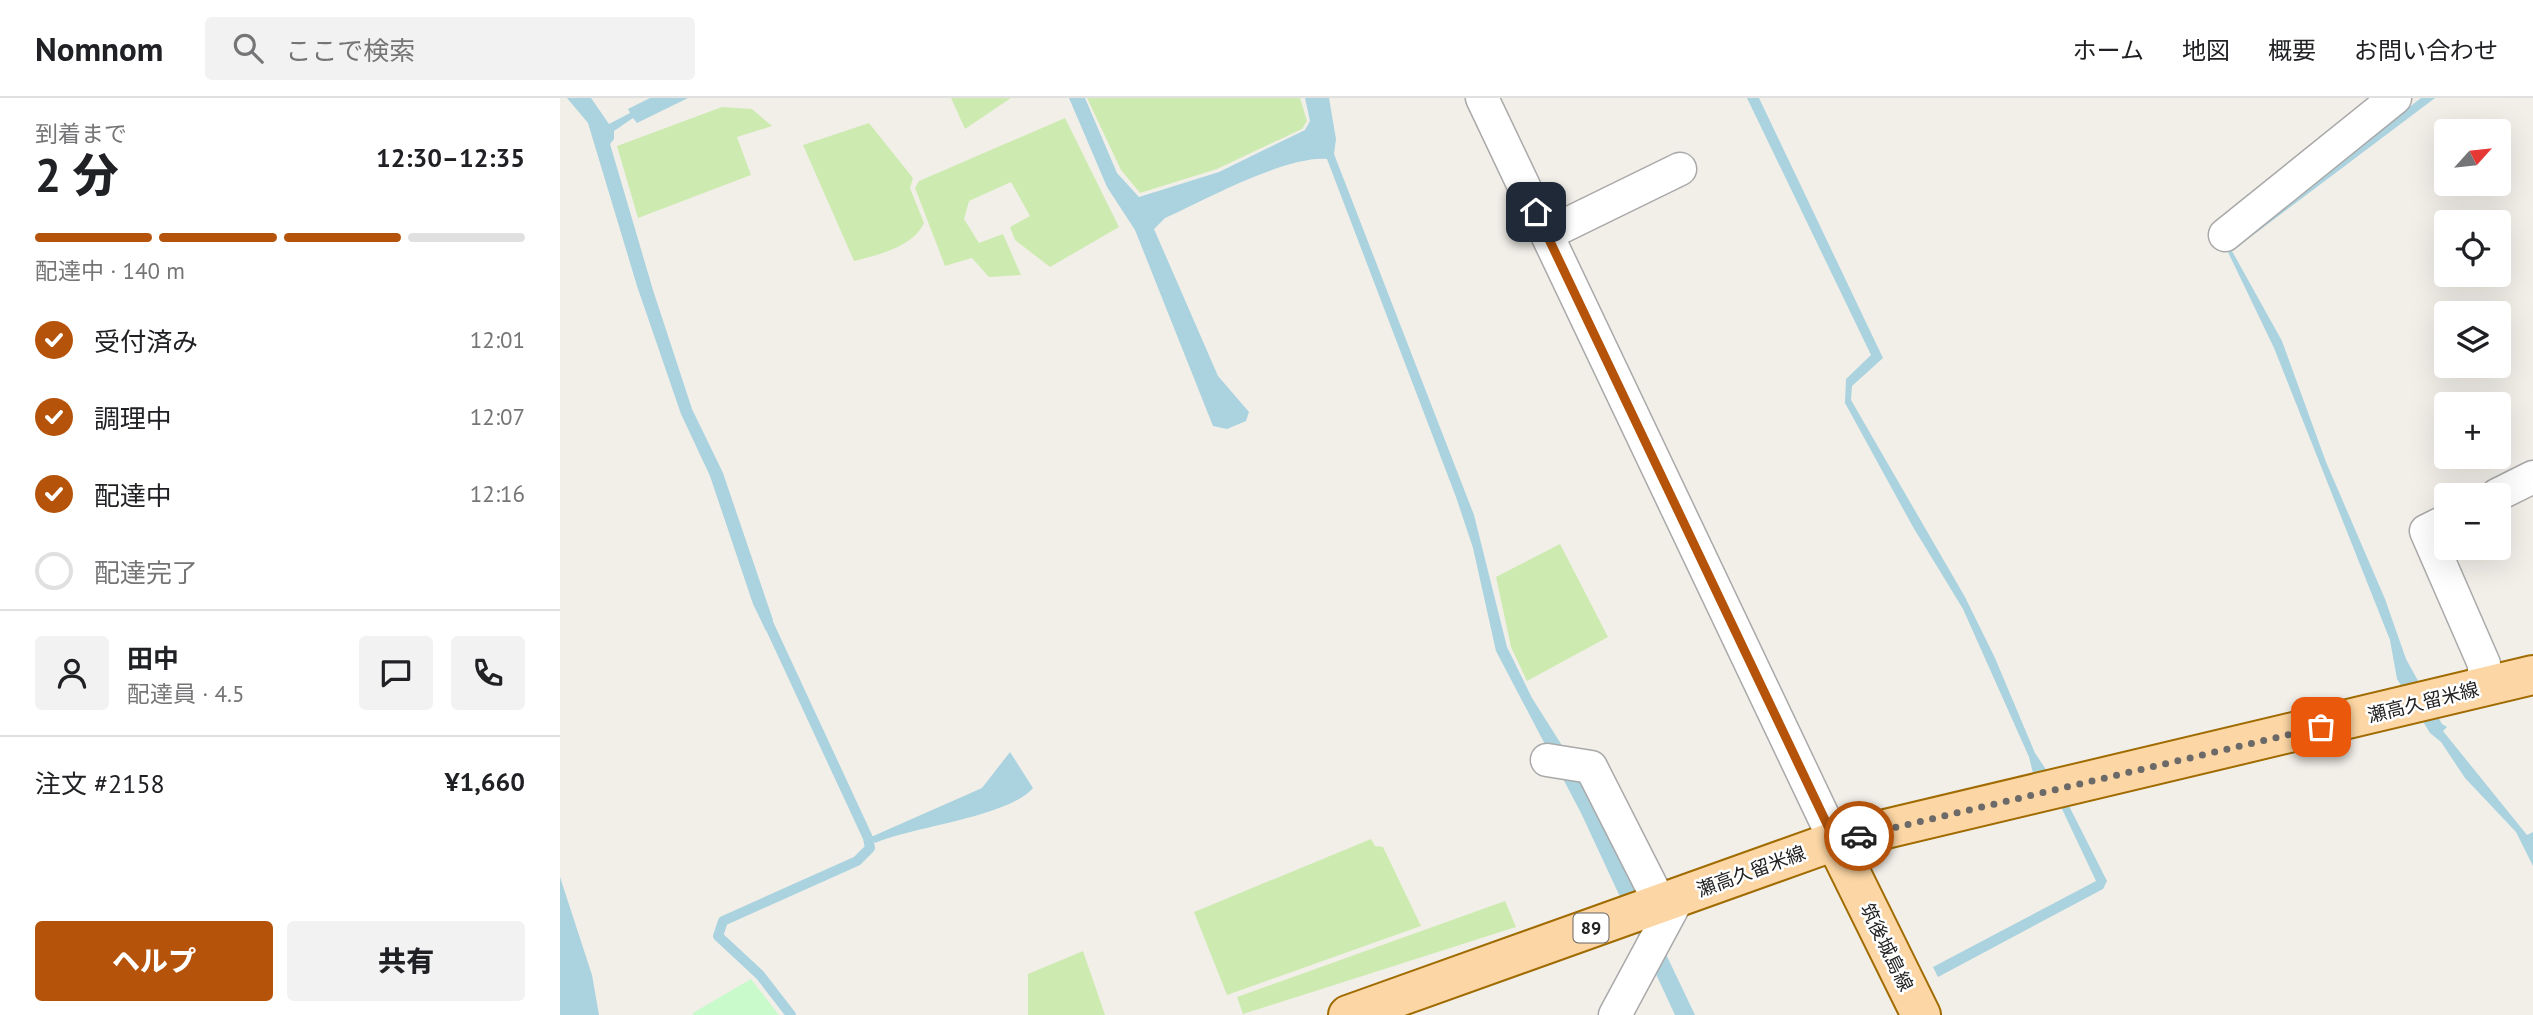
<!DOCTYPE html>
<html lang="ja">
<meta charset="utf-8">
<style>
:root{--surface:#fff;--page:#f2f2f2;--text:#202124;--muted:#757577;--line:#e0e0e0;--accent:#b45309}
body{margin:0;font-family:"PT Sans","Noto Sans JP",sans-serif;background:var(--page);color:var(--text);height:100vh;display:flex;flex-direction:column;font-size:26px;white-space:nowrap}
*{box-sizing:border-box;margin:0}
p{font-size:23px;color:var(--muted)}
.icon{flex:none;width:38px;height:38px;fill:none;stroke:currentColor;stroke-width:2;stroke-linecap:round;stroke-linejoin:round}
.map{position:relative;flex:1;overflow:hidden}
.sheet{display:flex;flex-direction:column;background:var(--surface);width:560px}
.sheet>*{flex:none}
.needle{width:46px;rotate:63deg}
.buttons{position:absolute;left:1874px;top:21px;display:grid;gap:14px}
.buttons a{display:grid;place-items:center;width:77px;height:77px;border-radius:7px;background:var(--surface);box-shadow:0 7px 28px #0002;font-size:35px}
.pin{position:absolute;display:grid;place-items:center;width:60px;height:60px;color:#fff;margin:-30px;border-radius:14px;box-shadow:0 4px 10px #0006}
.courier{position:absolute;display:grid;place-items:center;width:70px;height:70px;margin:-35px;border:5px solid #b45309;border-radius:50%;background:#fff;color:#222;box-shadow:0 2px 9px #0007}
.summary em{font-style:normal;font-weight:800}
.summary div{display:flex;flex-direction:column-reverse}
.summary{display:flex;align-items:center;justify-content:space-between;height:119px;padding:0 35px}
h1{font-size:46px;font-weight:800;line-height:52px}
.bar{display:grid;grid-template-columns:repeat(4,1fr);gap:10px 7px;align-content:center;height:84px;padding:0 35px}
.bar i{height:9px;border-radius:5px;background:var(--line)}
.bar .on{background:var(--accent)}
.bar p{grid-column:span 4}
.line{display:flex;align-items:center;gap:18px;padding:0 35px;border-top:2px solid var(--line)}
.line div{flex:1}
.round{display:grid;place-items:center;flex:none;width:74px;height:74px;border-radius:7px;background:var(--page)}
ol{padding:0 35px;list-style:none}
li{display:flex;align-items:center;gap:21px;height:77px}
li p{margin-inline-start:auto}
li .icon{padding:7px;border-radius:50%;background:var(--accent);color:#fff;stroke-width:4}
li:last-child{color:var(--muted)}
li i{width:38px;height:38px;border:4px solid var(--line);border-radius:50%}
.action{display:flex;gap:14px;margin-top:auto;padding:14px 35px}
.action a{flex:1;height:80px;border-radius:7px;background:var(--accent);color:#fff;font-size:28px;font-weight:800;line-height:80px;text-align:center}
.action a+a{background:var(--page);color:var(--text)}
header{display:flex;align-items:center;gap:42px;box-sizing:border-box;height:98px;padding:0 35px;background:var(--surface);border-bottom:2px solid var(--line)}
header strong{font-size:33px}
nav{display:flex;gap:38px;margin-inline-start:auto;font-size:24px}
.search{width:490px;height:63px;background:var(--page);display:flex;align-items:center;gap:18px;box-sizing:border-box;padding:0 24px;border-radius:7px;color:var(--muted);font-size:26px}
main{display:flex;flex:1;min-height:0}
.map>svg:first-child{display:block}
</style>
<header>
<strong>Nomnom</strong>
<div class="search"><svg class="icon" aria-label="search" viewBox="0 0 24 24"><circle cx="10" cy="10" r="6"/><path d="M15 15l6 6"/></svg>ここで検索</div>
<nav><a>ホーム</a><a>地図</a><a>概要</a><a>お問い合わせ</a></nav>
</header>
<main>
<section class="sheet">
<div class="summary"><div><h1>2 分</h1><p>到着まで</p></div><em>12:30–12:35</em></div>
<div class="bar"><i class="on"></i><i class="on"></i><i class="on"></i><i></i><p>配達中 · 140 m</p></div>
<ol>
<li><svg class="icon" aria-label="check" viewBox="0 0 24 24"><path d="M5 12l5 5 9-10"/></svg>受付済み<p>12:01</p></li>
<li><svg class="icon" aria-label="check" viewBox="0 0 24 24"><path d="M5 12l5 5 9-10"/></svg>調理中<p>12:07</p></li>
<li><svg class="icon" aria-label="check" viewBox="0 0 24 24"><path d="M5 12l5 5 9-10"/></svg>配達中<p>12:16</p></li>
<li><i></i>配達完了</li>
</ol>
<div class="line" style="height:126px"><a class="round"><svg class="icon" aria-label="person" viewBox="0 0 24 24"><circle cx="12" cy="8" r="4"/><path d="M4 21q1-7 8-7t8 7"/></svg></a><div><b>田中</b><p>配達員 · 4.5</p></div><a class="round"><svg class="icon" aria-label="chat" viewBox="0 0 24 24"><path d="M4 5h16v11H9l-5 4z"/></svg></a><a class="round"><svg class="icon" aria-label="phone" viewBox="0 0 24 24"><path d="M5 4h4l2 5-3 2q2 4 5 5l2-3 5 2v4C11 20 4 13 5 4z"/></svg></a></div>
<div class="line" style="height:91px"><div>注文 #2158</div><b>¥1,660</b></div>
<div class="action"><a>ヘルプ</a><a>共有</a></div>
</section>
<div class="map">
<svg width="1973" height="917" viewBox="0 0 1973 917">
<rect width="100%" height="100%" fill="#f2efe9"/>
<path fill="#cdebb0" d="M 391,0 L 451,0 L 405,31 Z
M 527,0 L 740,0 L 747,23 L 742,31 L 657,71 L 580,95 L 561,72 Z
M 162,9 L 192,11 L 212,28 L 177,39 L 191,77 L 78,120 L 57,48 Z
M 505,20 L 559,129 L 490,169 L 455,142 L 450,129 L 470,118 L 451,84 L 409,103 L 404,121 L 419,145 L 443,136 L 461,177 L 429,179 L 412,160 L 385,168 L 355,90 L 359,83 Z
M 309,25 L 353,80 L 350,90 L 364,125 C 353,149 318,157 294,163 L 243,47 Z
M 1000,446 L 1048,539 L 967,583 L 951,549 L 936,479 Z
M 811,741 L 815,748 L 823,749 L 861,828 L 667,897 L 634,814 Z
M 945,803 L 956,829 L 683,916 L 677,899 Z
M 523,853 L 545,917 L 468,917 L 468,876 Z"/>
<path fill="#c8facc" d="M 191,881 L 219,917 L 133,917 L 133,915 Z"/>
<path fill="#aad3df" d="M 7,0 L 31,0 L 49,26 L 70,15 L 68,11 L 90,0 L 128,0 L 77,25 L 73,20 L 54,33 L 54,41 L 50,46 L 93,192 L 132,311 L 163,375 L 213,522 L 206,533 L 193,506 L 150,378 L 121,316 L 77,188 L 28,25 Z
M 509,0 L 525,0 L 557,75 L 579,99 L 659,74 L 745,32 L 750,23 L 745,0 L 769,0 L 776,41 L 774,56 L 914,417 L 947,549 L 972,600 L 1020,676 L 1135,917 L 1115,917 L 1021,715 L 936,553 L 913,450 L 896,399 L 767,61 C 724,58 645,102 605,120 L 594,131 L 658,278 L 689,314 L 686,323 L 667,331 L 653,328 L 575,132 L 547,89 Z
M 1187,0 L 1199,0 L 1323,260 L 1292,288 L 1291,302 L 1405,499 L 1435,560 L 1475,655 L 1505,700 L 1547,783 L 1543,791 L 1378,879 L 1373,869 L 1536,783 L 1502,711 L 1473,675 L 1469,659 L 1403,511 L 1353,429 L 1285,305 L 1286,281 L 1311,257 Z
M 1861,0 L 1875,0 L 1672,153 L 1722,243 L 1766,364 L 1825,501 L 1846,561 L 1882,626 L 1887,629 L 1883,633 L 1887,638 L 1967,737 L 1973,734 L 1973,768 L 1956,734 L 1905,680 L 1881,644 L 1870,635 L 1837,581 L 1830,542 L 1714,250 L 1667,152 Z
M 450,654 L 473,690 C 448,719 355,728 315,745 L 311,739 L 422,690 Z
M 0,779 L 32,877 L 39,917 L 0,917 Z"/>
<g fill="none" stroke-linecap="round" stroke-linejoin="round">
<path stroke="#aad3df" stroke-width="10" d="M 204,516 L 308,740 L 310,750 L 297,763 L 163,823 L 158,838 L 200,877 L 231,917"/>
<defs>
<path id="minor" d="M 922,0 L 1275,743
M 987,136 L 1120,71
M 1665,137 L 1835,0
M 1937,397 L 1973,379
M 1886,423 L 1866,433 L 1924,566 L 1924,589
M 987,662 L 1031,669 L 1100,805
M 1055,917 L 1118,800"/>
<path id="major" d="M 1275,743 L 1361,917
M 788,917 L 1275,743 L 1973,577"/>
</defs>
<use href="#minor" stroke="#a9a9a9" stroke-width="35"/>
<use href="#major" stroke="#a06b00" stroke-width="42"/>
<use href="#minor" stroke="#fff" stroke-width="32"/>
<use href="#major" stroke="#fcd6a4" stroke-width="38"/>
</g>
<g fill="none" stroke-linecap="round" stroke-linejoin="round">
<path stroke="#6b6a68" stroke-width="7" stroke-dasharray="0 12.6" d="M 1299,738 L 1761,629"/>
<path stroke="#b45309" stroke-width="9" d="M 976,114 L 1275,743 L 1299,738"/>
</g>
<g text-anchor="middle" stroke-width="5" stroke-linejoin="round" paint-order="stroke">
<rect fill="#fff" stroke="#646464" stroke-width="2" x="1013.5" y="815.5" width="35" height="29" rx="5"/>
<g font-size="18" font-weight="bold" fill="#222">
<text x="1031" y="836">89</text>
</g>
<g font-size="19" fill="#222" stroke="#fff">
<text transform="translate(1863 604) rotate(-14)" y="7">瀬高久留米線</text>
<text transform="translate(1191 773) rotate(-20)" y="7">瀬高久留米線</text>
<text transform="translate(1327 849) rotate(64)" y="7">筑後城島線</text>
</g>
</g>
</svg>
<div class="buttons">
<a><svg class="needle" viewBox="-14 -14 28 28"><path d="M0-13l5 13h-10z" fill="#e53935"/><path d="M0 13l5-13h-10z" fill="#757577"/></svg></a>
<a><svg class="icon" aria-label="locate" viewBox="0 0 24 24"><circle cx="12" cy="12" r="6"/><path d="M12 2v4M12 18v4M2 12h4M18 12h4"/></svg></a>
<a><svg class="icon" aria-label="layers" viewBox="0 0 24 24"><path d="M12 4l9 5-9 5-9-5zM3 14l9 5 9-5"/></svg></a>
<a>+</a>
<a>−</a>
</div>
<div class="pin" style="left:1761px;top:629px;background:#ea580c"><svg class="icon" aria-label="bag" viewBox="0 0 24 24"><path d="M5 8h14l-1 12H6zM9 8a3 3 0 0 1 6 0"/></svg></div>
<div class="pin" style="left:976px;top:114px;background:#1f2937"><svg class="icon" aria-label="home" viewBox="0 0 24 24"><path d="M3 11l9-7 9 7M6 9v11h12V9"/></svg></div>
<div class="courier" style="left:1299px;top:738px"><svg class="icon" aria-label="car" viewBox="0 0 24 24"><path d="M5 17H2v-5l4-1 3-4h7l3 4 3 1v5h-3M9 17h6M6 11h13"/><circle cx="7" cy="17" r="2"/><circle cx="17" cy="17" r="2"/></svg></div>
</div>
</main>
